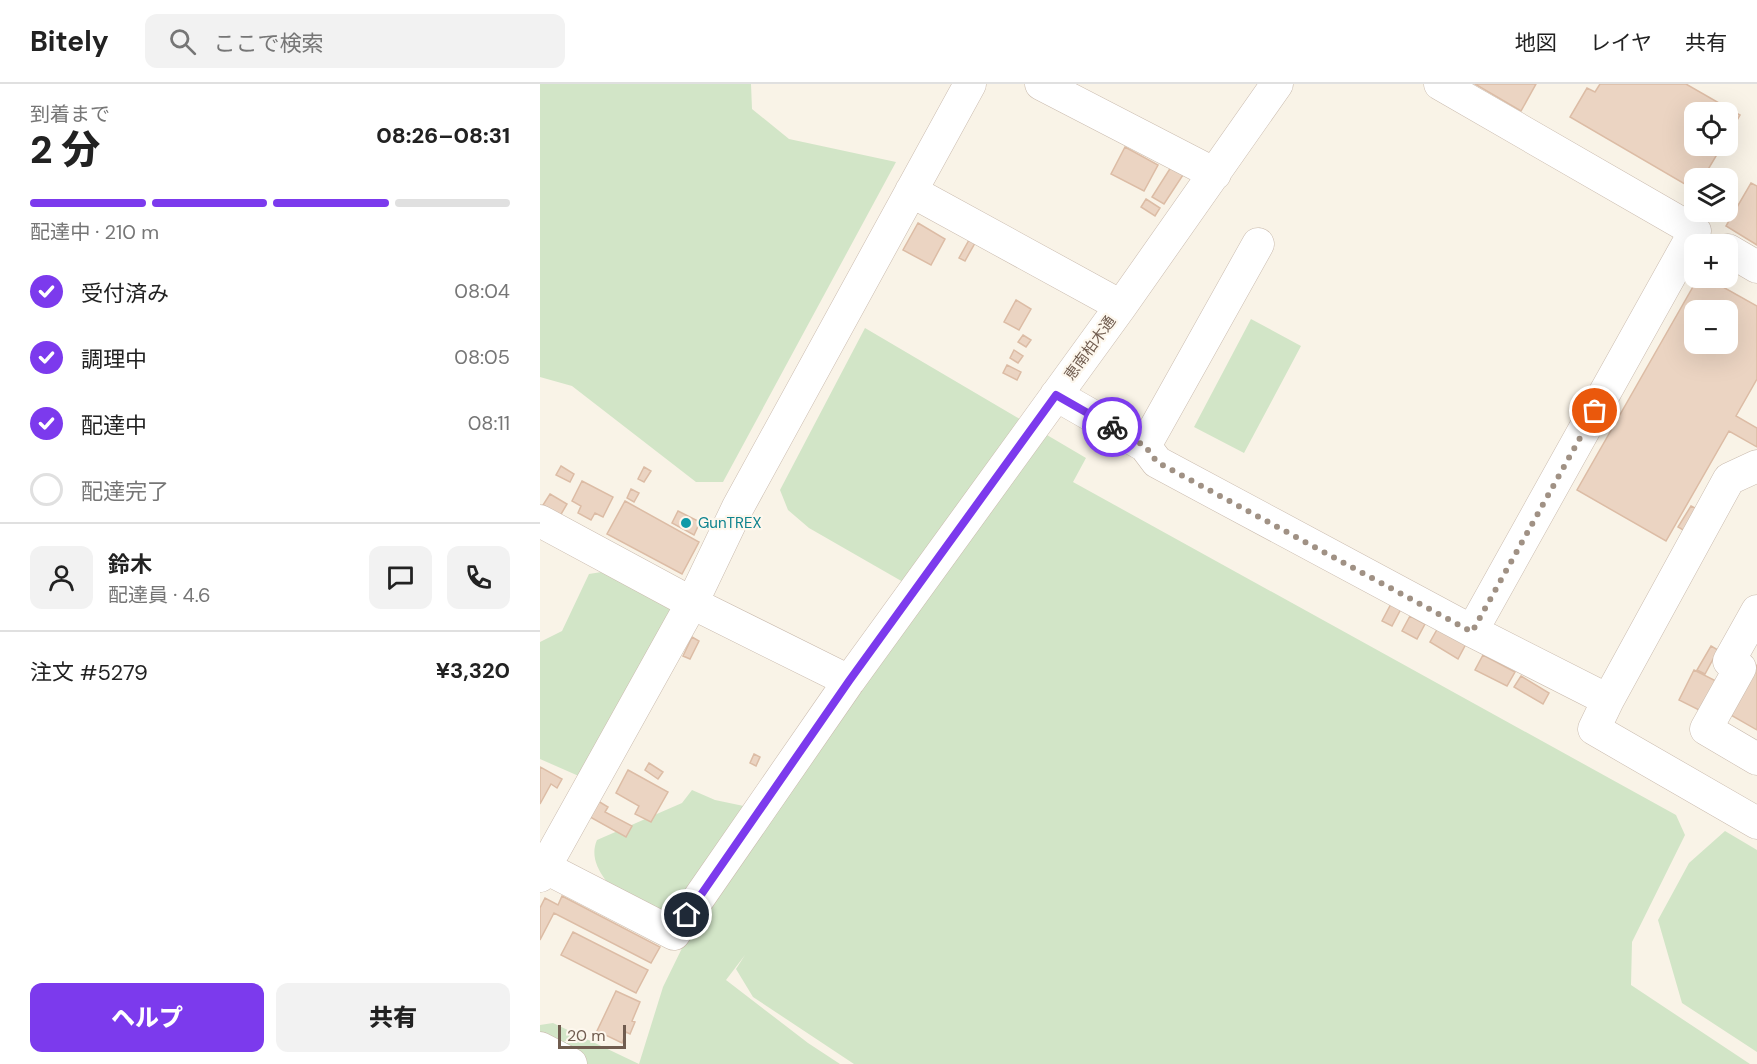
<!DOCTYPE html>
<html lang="ja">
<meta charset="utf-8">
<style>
:root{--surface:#fff;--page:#f2f2f2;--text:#222;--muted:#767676;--line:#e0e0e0;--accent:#7c3aed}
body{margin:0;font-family:"DM Sans","Noto Sans JP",sans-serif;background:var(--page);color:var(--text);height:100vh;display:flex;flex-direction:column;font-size:22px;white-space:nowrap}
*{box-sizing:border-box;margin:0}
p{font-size:20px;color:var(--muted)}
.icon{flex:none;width:33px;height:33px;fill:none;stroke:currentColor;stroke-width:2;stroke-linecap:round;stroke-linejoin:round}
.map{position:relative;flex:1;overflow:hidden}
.drawer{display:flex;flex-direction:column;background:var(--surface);width:540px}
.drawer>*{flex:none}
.buttons{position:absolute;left:1144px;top:18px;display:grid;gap:12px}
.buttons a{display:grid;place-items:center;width:54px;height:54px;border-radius:12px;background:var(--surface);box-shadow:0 6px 24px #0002;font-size:30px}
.scale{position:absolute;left:18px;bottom:15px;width:68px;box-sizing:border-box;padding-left:6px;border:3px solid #705c4f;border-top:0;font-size:16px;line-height:21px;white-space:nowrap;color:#705c4f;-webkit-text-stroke:4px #fdf7ed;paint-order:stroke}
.pin{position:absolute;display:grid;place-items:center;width:51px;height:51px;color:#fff;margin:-26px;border:3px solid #fff;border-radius:50%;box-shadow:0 2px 6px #0007}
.courier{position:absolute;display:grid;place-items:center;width:60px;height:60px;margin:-30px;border:4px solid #7c3aed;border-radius:50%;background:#fff;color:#222;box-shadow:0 2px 8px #0007}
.head em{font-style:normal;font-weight:800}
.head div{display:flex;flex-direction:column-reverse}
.head{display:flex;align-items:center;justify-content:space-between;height:102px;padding:0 30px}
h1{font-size:39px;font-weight:800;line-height:45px}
.bar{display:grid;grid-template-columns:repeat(4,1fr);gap:9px 6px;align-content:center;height:72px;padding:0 30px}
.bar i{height:8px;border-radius:4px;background:var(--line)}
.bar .selected{background:var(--accent)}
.bar p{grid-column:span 4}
.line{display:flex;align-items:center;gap:15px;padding:0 30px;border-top:2px solid var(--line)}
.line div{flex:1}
.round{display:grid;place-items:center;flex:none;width:63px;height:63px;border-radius:12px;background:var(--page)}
ol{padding:0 30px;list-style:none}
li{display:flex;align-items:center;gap:18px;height:66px}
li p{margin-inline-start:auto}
li .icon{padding:6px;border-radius:50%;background:var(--accent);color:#fff;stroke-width:4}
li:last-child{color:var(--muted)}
li i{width:33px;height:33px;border:3px solid var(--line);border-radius:50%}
.button{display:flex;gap:12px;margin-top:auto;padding:12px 30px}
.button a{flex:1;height:69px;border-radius:12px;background:var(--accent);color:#fff;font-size:24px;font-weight:800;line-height:69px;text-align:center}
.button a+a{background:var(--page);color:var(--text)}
header{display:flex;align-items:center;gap:36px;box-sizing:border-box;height:84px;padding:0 30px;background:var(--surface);border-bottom:2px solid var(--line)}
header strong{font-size:28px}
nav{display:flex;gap:33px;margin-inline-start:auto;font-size:21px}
.search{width:420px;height:54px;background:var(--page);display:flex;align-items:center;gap:15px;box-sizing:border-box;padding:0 21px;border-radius:12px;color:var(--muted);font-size:22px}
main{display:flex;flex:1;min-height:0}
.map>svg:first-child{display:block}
</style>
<header>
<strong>Bitely</strong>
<div class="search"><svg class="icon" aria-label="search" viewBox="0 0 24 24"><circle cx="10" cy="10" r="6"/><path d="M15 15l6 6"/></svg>ここで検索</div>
<nav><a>地図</a><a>レイヤ</a><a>共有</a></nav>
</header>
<main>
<section class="drawer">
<div class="head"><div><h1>2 分</h1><p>到着まで</p></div><em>08:26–08:31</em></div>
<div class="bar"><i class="selected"></i><i class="selected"></i><i class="selected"></i><i></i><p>配達中 · 210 m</p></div>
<ol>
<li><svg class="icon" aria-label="check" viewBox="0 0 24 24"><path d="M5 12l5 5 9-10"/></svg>受付済み<p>08:04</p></li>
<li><svg class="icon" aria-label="check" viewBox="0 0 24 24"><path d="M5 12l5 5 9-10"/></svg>調理中<p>08:05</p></li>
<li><svg class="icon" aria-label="check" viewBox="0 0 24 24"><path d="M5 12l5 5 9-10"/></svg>配達中<p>08:11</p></li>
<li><i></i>配達完了</li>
</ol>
<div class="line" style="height:108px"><a class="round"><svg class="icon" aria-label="person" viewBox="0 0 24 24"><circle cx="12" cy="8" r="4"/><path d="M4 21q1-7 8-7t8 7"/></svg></a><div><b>鈴木</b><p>配達員 · 4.6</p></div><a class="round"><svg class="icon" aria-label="chat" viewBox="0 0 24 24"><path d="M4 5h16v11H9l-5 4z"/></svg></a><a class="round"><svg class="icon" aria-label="phone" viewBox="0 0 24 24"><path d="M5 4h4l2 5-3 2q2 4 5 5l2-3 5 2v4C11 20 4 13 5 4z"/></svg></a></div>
<div class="line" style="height:78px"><div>注文 #5279</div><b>¥3,320</b></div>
<div class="button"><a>ヘルプ</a><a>共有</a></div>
</section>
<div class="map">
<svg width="1217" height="980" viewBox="0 0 1217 980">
<rect width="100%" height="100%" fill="#f9f3e7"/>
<path fill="#d2e5c7" d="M 0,0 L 211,0 L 212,25 L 249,55 L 356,78 L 183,398 L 156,398 L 32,302 L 0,293 Z
M 711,235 L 761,262 L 704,369 L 654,343 Z
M 325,244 L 546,374 L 533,398 L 1136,731 L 1145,751 L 1092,858 L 1091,901 L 1210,980 L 314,980 L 213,913 L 196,885 L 205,871 L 186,896 L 268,959 L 300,980 L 0,980 L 0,941 L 13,939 L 99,980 L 123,903 L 145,858 C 118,839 39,797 57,756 L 142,719 L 152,706 L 175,716 L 233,728 L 384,510 L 269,444 L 248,426 L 240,406 Z
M 74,486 L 133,522 L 41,693 L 0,675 L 0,558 L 22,547 L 49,490 Z
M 1185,747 L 1217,766 L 1217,968 L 1142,919 L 1118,836 L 1149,779 Z"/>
<path fill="#ebd4c2" stroke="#dcbca5" stroke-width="1.5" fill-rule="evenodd" d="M 935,0 L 996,0 L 981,27 Z
M 1060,0 L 1146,0 L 1200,31 L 1188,52 L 1188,28 L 1155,28 L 1155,62 L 1182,62 L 1163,94 L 1155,94 L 1155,106 L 1030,33 L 1047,4 L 1055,8 Z
M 585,63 L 618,81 L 604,107 L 571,90 Z
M 631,83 L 643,91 L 624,120 L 612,113 Z
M 1211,99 L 1217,102 L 1217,161 L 1186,142 Z
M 606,115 L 620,124 L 615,132 L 601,123 Z
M 378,139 L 405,155 L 391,181 L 363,166 Z
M 429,156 L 435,159 L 425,177 L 419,174 Z
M 1158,194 L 1167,194 L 1217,222 L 1217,295 L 1196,332 L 1217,344 L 1217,363 L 1189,347 L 1126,457 L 1037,406 ZM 1155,226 L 1188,226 L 1188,260 L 1155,260 Z
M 476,216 L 491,225 L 479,246 L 464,238 Z
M 483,251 L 491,256 L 486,263 L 478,258 Z
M 474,266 L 483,272 L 478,279 L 470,274 Z
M 467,281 L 481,288 L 477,296 L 463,289 Z
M 21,382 L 34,390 L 30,398 L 16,391 Z
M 104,383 L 111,387 L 104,398 L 98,395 Z
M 42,397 L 73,413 L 63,433 L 55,429 L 51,436 L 38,429 L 41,422 L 32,417 Z
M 91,405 L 99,409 L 94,418 L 87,414 Z
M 10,410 L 27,420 L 20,432 L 3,421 Z
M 85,417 L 159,458 L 142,490 L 67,450 Z
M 1151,422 L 1157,425 L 1145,447 L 1138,443 Z
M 138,427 L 160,438 L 154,451 L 132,439 Z
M 852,518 L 862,523 L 852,542 L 842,537 Z
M 870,532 L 885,540 L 877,555 L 862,547 Z
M 899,542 L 927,558 L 918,575 L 890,558 Z
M 152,553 L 159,557 L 150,575 L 143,572 Z
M 1171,562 L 1178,566 L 1165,590 L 1157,586 Z
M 943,571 L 975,588 L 967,602 L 935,586 Z
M 1217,581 L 1217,646 L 1189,630 Z
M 1154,586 L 1176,597 L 1161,627 L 1139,616 Z
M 981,592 L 1009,609 L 1003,620 L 974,603 Z
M 214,670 L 220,673 L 216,682 L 210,679 Z
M 109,679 L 123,688 L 118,695 L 105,686 Z
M 0,683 L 22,695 L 17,704 L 11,700 L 0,720 Z
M 88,686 L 128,708 L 111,738 L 95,730 L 99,722 L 76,709 Z
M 58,717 L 68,723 L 65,728 L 92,742 L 86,753 L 50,733 Z
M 22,812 L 120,863 L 111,879 L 14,829 L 0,856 L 0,824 L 5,814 L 18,821 Z
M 33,848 L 108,886 L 96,909 L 21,871 Z
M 76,907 L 100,918 L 92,937 L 95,938 L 90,950 L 86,948 L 82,959 L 57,947 Z"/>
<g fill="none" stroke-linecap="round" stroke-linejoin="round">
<defs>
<path id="minor" d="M 501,0 L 675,90
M 900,0 L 1155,147 L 932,547 L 1068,616 L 1054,645 L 1217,739
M 371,107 L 581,222
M 1188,166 L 1217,183
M 516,311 L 605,362 L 617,378 L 932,547
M 605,362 L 718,160
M 0,437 L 152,519 L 309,597
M 1217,527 L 1189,577 L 1200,584 L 1166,645 L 1217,675
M 1068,616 L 1189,395 L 1217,382
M 0,781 L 134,850 L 309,597 L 581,222 L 737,0
M 0,792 L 152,519 L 198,423 L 430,0
M 0,964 L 31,980"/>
</defs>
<use href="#minor" stroke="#cabbae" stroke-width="33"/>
<use href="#minor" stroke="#fff" stroke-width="32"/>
</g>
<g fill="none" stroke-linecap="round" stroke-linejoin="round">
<path stroke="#a09184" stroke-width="6" stroke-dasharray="0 10.8" d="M 572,343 L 605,362 L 617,378 L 932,548 L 1055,327"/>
<path stroke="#7c3aed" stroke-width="8" d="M 147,831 L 309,597 L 516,311 L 572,343"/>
</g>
<circle fill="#0f9aa8" stroke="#fdf7ed" stroke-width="2" cx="146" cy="439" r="6"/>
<g text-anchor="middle" stroke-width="4.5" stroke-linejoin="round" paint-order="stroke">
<g font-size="15" fill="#705c4f" stroke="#fdf7ed">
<text transform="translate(550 264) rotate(-54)" y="5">恵南柏木通</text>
</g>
<g font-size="15" fill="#0d838f" stroke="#fdf7ed" text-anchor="start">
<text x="158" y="444">GunTREX</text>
</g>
</g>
</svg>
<div class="buttons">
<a><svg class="icon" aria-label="locate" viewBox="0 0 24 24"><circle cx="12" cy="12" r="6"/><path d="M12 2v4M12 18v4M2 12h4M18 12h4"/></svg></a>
<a><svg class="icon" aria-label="layers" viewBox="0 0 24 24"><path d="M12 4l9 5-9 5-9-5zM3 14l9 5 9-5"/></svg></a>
<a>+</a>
<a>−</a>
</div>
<div class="scale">20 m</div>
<div class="pin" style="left:1055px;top:327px;background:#ea580c"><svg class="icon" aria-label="bag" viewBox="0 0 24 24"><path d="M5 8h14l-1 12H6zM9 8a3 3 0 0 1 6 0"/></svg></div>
<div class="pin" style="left:147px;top:831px;background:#1f2937"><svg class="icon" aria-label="home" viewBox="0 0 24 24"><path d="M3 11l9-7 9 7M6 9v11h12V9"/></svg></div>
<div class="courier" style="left:572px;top:343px"><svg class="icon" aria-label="bike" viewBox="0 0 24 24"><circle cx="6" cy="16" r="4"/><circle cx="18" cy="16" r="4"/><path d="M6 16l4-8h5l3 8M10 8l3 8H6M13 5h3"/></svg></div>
</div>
</main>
